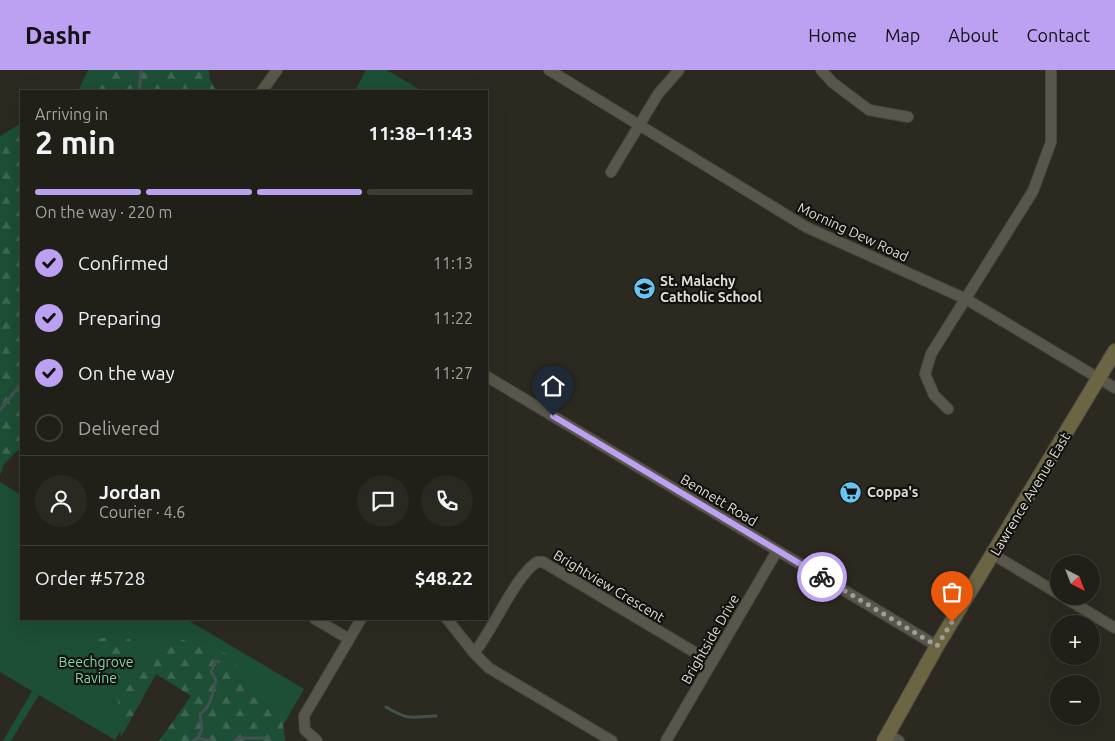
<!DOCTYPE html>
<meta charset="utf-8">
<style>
:root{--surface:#212018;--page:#292821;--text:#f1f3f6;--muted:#a2a3a2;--line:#3e3e37;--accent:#bca0f2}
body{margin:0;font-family:Ubuntu,sans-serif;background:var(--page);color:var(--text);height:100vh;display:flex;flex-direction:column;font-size:19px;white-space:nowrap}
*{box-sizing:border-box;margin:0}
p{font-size:16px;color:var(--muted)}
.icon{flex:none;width:28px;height:28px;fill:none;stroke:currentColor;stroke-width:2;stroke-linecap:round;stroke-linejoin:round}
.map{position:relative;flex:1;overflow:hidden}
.sheet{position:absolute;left:20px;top:20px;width:468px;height:530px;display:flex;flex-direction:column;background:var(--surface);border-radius:0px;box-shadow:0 5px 20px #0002,0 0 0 1px var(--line)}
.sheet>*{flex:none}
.needle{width:32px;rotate:138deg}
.buttons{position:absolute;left:1050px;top:485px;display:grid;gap:10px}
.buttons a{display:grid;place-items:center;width:50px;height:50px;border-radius:50%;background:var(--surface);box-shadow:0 5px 20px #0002,0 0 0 1px var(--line);font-size:25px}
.pin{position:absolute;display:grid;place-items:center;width:42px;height:42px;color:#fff;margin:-51px -21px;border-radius:50% 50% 50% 0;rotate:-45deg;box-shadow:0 0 5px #0007}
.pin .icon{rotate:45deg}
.courier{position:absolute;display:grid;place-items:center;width:50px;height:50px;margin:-25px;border:4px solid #bca0f2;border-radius:50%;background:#fff;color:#222;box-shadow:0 1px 6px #0007}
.headline em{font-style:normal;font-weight:700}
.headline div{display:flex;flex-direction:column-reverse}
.headline{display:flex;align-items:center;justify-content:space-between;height:85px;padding:0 15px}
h1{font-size:32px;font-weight:700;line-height:38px}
.bar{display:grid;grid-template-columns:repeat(4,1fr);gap:8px 5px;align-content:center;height:60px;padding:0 15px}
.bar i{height:6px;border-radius:4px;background:var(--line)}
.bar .selected{background:var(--accent)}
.bar p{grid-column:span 4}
.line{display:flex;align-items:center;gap:12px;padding:0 15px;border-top:1px solid var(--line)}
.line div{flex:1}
.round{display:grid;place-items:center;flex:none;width:52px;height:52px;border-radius:26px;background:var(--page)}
ol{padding:0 15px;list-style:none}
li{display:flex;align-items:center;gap:15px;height:55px}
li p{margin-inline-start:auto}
li .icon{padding:5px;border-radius:50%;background:var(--accent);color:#111;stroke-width:4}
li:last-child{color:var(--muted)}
li i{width:28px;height:28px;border:2px solid var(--line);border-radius:50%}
header{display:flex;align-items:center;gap:30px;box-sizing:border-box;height:70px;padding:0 25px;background:var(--accent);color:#111}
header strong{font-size:24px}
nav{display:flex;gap:28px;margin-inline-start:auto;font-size:18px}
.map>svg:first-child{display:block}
</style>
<header>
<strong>Dashr</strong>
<nav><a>Home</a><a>Map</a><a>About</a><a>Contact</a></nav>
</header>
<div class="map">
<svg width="1115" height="671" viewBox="0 0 1115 671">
<defs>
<pattern id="forest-firs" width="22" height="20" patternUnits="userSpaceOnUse" patternTransform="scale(1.25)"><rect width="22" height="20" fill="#1d4e36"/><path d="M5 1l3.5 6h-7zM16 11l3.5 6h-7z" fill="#3d6752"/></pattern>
</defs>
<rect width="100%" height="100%" fill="#2c2a20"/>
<path fill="#1d4e36" d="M 88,0 L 165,0 L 155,21 L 78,21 Z
M 366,0 L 387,0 L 422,21 L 355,21 Z
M 0,412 L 21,425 L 21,549 L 186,549 L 304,619 L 278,664 L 160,594 L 115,670 L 39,625 L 11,671 L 3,671 L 32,621 L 0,602 Z"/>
<path fill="url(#forest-firs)" d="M 99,0 L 209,0 L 210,9 L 216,21 L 95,21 Z
M 18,55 L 21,56 L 21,377 L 4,394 L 0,405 L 0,66 Z
M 113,566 L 130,569 L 139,598 L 156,575 L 171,566 L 237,587 L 236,609 L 282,645 L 285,671 L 159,671 L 191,626 L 156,604 L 121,667 L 116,609 L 123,592 L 93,579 L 93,570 Z"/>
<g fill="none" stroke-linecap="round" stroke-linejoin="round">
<path stroke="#435151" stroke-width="3" d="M 139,21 L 141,0
M 0,340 L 21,314
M 386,637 C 410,651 410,647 436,646
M 198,668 L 202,659 L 200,644 C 212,636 212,623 216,610 L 211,602 L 215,591 L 219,592
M 192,671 L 198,668 L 211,671
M 234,671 L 240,668 L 269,668"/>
<defs>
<path id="street" d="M 549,0 L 806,157 L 966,229 L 1115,318
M 821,0 L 833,13 L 869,40 L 908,47
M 262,21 L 277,0
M 611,102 L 658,24 L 679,0
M 486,306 L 937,576
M 948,339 L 934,325 L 925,304 L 931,284 L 1033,121 L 1051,72 L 1051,0
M 994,485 L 1059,524
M 1062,526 L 1115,558
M 315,549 L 349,569
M 447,549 L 474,583 L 489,598 L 612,671
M 474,583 C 493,560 515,506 537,492 L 543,492 L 711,592
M 888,664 L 899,671
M 317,671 L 305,660 L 304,646 L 361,549
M 666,671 L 777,481"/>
<path id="secondary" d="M 884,671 L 937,576 L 1115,281"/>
</defs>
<use href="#street" stroke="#49473e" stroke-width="12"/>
<use href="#secondary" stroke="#49473e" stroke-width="16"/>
<use href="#street" stroke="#59564b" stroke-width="10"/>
<use href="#secondary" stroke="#6c6543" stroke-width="14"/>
</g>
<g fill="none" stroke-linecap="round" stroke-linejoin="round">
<path stroke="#a09e96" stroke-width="5" stroke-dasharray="0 9" d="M 822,507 L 937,576 L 952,552"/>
<path stroke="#bca0f2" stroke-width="6" d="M 553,346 L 822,507"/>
</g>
<defs>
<symbol id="school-disc" viewBox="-11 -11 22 22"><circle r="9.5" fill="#68c4f0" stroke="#14120e"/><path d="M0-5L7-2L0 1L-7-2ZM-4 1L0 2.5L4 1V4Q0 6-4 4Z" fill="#111"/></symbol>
<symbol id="supermarket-disc" viewBox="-11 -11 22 22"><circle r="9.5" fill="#68c4f0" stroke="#14120e"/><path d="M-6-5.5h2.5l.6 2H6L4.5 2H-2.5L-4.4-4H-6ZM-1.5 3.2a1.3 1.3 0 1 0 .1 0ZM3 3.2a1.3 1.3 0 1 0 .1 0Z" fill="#111"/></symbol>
</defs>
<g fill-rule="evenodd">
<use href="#school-disc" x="632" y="206" width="25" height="25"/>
<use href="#supermarket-disc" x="838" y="410" width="25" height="25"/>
</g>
<g text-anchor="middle" stroke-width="4.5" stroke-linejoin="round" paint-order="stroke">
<g font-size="14" fill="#dedcd6" stroke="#14120e">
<text transform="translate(853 162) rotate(25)" y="5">Morning Dew Road</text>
<text transform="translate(1030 424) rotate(-59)" y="5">Lawrence Avenue East</text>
<text transform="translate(719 430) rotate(31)" y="5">Bennett Road</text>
<text transform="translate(609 516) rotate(31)" y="5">Brightview Crescent</text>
<text transform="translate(710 569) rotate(-60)" y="5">Brightside Drive</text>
</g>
<g font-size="14" font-weight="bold" fill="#dedcd6" stroke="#14120e" text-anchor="start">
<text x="660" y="216">St. Malachy<tspan x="660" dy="16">Catholic School</tspan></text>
<text x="867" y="427">Coppa's</text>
</g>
<g font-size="14" fill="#83d6ab" stroke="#14120e">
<text x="96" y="597">Beechgrove<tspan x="96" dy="16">Ravine</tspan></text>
</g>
</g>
</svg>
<div class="buttons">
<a><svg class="needle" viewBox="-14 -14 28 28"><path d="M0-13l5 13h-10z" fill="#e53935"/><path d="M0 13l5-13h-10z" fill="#a2a3a2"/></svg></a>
<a>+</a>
<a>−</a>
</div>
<div class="pin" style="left:952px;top:552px;background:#ea580c"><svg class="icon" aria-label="bag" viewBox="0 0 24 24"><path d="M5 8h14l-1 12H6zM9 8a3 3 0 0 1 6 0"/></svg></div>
<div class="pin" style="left:553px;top:346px;background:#1f2937"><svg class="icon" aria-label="home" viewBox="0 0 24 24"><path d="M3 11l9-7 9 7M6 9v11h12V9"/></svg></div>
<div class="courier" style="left:822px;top:507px"><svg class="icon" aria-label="bike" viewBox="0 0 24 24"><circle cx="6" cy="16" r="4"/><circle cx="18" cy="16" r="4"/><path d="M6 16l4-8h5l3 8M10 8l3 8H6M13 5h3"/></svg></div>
<section class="sheet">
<div class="headline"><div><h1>2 min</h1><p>Arriving in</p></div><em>11:38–11:43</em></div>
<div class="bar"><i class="selected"></i><i class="selected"></i><i class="selected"></i><i></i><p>On the way · 220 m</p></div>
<ol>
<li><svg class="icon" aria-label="check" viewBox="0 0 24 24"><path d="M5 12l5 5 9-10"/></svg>Confirmed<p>11:13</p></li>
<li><svg class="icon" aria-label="check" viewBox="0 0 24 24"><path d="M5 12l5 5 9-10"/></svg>Preparing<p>11:22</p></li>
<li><svg class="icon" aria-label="check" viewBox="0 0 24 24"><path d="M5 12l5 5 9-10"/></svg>On the way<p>11:27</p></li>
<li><i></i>Delivered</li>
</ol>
<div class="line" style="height:90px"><a class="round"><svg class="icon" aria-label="person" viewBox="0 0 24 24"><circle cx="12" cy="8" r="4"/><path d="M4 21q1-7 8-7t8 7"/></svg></a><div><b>Jordan</b><p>Courier · 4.6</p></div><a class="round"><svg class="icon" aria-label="chat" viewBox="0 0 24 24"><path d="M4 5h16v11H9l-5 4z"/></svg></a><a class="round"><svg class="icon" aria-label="phone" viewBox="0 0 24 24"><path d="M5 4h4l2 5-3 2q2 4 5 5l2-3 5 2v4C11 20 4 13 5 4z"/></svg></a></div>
<div class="line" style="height:65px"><div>Order #5728</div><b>$48.22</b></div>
</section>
</div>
